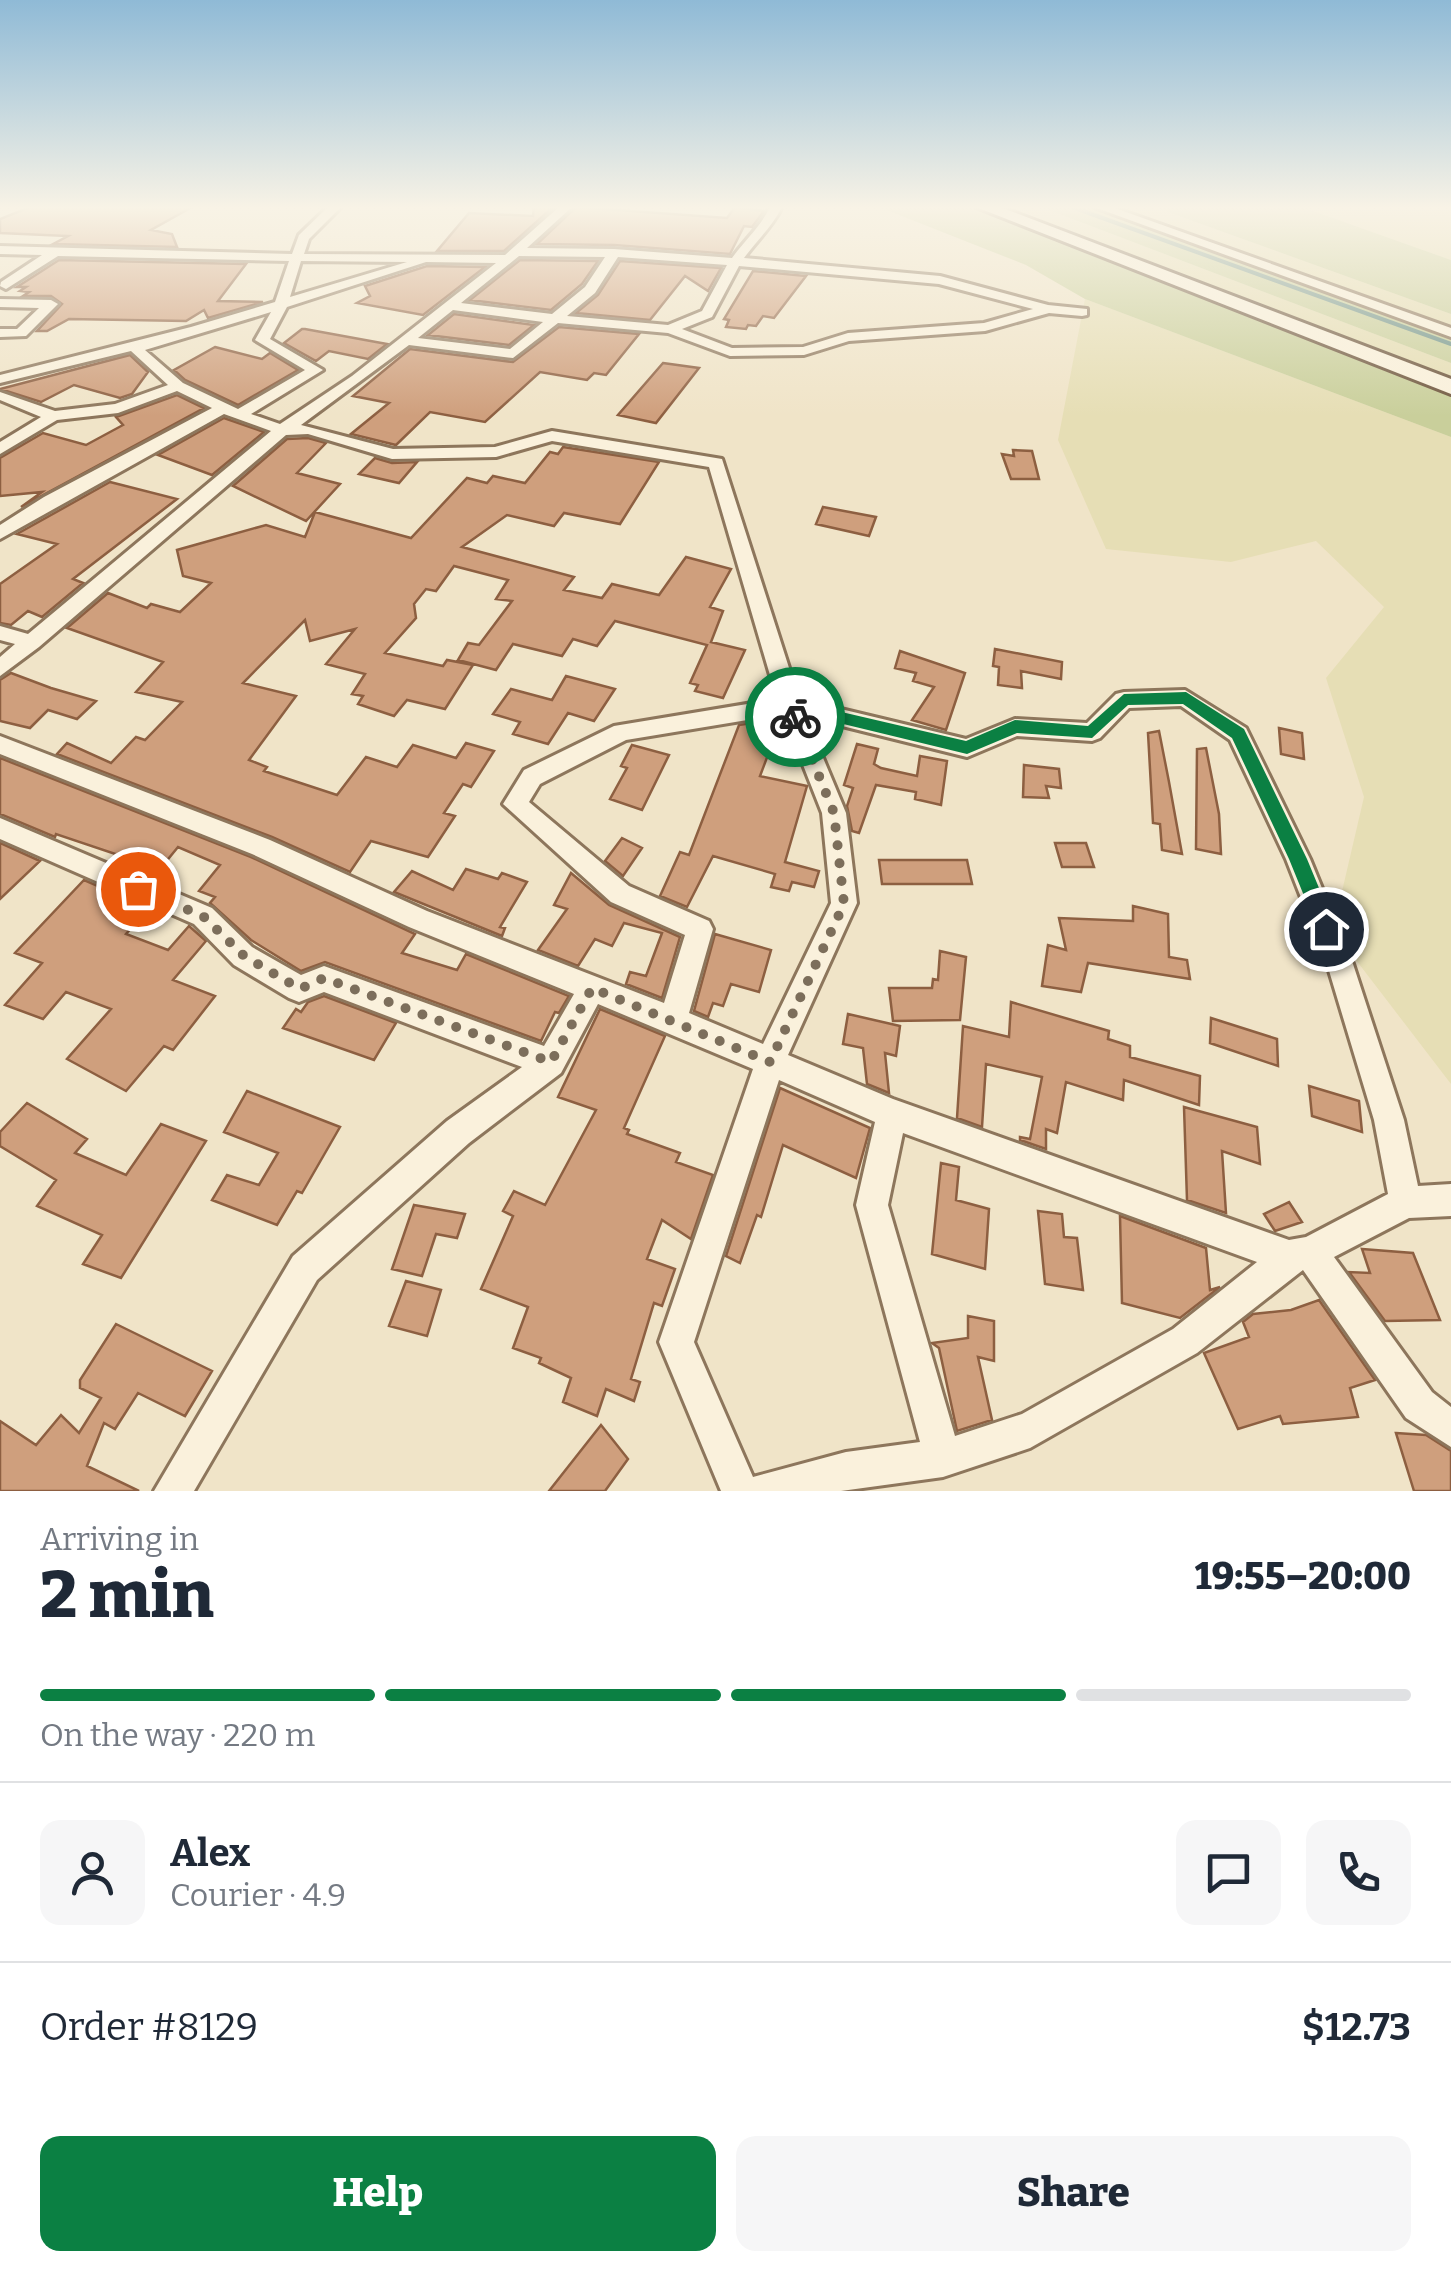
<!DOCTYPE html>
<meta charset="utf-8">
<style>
:root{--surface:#fff;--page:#f6f6f7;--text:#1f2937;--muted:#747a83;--line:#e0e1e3;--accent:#0b8043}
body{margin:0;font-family:Bitter,serif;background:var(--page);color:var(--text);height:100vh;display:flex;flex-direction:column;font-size:38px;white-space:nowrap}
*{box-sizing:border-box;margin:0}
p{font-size:32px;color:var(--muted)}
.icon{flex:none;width:55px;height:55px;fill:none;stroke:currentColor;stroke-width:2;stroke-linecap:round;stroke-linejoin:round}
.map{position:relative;height:1491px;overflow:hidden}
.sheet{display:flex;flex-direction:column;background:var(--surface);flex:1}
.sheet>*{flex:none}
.pin{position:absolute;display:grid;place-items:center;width:85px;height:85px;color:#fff;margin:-42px;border:5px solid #fff;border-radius:50%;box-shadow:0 2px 10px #0007}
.courier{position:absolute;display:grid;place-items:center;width:100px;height:100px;margin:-50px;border:8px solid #0b8043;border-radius:50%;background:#fff;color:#222;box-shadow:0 2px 12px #0007}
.head em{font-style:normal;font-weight:800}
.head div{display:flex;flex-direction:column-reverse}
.head{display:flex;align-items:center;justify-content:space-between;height:170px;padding:0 40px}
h1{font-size:65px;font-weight:800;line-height:75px}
.bar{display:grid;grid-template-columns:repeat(4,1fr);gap:15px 10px;align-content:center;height:120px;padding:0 40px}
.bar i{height:12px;border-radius:8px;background:var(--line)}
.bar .current{background:var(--accent)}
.bar p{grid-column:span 4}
.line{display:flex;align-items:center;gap:25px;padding:0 40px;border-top:2px solid var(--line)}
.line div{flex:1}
.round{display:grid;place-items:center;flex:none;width:105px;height:105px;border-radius:20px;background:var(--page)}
.primary-button{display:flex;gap:20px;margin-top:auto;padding:20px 40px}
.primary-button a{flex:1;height:115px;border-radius:20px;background:var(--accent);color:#fff;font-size:40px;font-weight:800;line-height:115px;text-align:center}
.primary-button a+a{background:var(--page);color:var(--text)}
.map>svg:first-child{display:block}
</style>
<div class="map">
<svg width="1451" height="1491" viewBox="0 0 1451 1491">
<rect width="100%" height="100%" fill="#f0e4c8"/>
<path fill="#e6deb5" d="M 993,207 L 1041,207 L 1451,363 L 1451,386 Z
M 1094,207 L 1154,207 L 1451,314 L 1451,335 Z
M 1302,207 L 1451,207 L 1451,260 Z
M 1085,299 L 1451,437 L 1451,1084 L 1333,930 L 1364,797 L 1326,678 L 1384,607 L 1316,541 L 1231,562 L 1106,549 L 1058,440 Z"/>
<path fill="#c9cf9b" d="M 879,207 L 993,207 L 1451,386 L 1451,437 L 1085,299 L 1026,265 Z
M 1041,207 L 1094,207 L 1451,335 L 1451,363 Z
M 1154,207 L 1302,207 L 1451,260 L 1451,314 Z"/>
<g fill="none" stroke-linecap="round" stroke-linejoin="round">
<path stroke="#6f938a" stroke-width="4" d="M 1072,207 L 1451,344"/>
</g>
<path fill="#cf9f7d" stroke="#8d5f41" stroke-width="2.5" d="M 30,207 L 192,207 L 151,230 L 172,234 L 177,247 L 53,244 L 68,236 L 0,233 L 0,219 Z
M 534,207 L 553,207 L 504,251 L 437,251 L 469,213 L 533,216 Z
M 576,207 L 727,218 L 735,207 L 764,211 L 752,227 L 744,226 L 730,254 L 614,245 L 537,244 Z
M 59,260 L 246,264 L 218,301 L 263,302 L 208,318 L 204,310 L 186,321 L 69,319 L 47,331 L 37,331 L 62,304 L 51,296 L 23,296 L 29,292 L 20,291 L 26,287 L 17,287 Z
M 520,260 L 598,261 L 582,284 L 551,310 L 470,300 Z
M 620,261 L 721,268 L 708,291 L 685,276 L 650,320 L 576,313 L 598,295 Z
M 427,266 L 485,267 L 423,315 L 357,303 L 370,296 L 365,286 Z
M 753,271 L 806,276 L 774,318 L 763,316 L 756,326 L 748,325 L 746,329 L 726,327 L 729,320 L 724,319 Z
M 454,314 L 534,325 L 509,345 L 428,335 Z
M 559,327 L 639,334 L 606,375 L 594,373 L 587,380 L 540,372 L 485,422 L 430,412 L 396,445 L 351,434 L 389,403 L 353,396 L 410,349 L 513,362 Z
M 302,329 L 305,329 L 387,344 L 368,359 L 329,351 L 316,361 L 284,343 Z
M 215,347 L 262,359 L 270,353 L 298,370 L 238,405 L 185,380 L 174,370 Z
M 130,355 L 148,372 L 132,394 L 120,398 L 74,385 L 41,402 L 0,389 Z
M 663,363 L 699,368 L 656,423 L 618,415 Z
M 177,395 L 204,408 L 21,507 L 42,492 L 0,496 L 0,458 L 43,433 L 86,445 L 123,425 L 116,417 Z
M 224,418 L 264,432 L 212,475 L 158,455 Z
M 308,438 L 326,443 L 297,473 L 340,484 L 306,521 L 233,486 L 287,439 Z
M 563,447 L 659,462 L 620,524 L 564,513 L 554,526 L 507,515 L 462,547 L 574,577 L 564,590 L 602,598 L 612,584 L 659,595 L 686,557 L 731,569 L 710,607 L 723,611 L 711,642 L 745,650 L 723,698 L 695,691 L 698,685 L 690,683 L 707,645 L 615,621 L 597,646 L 573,639 L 562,656 L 513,644 L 496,670 L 458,660 L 468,643 L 479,645 L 512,601 L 496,599 L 508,580 L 454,566 L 436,591 L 426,589 L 414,604 L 416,618 L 385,653 L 443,666 L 447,660 L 473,665 L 445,709 L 407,700 L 394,716 L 358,704 L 363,696 L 352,694 L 365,674 L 326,664 L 355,629 L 310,641 L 305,620 L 243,683 L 296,696 L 249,760 L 267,767 L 264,771 L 337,795 L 366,757 L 397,767 L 413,745 L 456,758 L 466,743 L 494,751 L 471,787 L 463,784 L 444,813 L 455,816 L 428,857 L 371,841 L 350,872 L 272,837 L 57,754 L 67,743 L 111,763 L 136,737 L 145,740 L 182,702 L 136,692 L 163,662 L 67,628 L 108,593 L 147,608 L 151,604 L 180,612 L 211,583 L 183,576 L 177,550 L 266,525 L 305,537 L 315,512 L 411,538 L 467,478 L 487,483 L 493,476 L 525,483 L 550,452 L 558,454 Z
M 1013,450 L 1032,451 L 1039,479 L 1011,479 L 1002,454 L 1014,456 Z
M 375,458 L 392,463 L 417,462 L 399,483 L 359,474 Z
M 110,482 L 177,499 L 73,579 L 83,583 L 42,617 L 28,611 L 11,625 L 0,623 L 0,584 L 57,544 L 17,534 Z
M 823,507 L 876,517 L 869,536 L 816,524 Z
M 995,649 L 1062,662 L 1061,679 L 1021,671 L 1022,688 L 998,685 L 999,667 L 993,666 Z
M 900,651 L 965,673 L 946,730 L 912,720 L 934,687 L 913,681 L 916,673 L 895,668 Z
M 11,673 L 51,688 L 96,701 L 77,719 L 48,710 L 30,728 L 0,721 L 0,680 Z
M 566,676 L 615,689 L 594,721 L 568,713 L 548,744 L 513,734 L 520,722 L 493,714 L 511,689 L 552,700 Z
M 770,720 L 780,723 L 760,776 L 807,786 L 785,862 L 819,871 L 814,887 L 792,882 L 789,891 L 771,887 L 775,874 L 713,856 L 687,907 L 660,896 L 680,852 L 689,855 L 739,725 Z
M 1279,728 L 1302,733 L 1304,759 L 1281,754 Z
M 1159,731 L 1169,782 L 1182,854 L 1162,850 L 1160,824 L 1153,823 L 1148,733 Z
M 857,744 L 878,749 L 874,764 L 881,768 L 917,776 L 920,756 L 947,761 L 941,805 L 915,799 L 916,792 L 876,785 L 859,833 L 852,831 L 847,806 L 853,788 L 844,785 Z
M 632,745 L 669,755 L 642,810 L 610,799 L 627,768 L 621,766 Z
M 1206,748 L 1219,814 L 1221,854 L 1196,849 L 1197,749 Z
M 0,758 L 251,857 L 415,934 L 402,953 L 457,970 L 466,954 L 569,996 L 559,1013 L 555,1012 L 541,1041 L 325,962 L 301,971 L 251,940 L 210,903 L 215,897 L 199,891 L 220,865 L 178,847 L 160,869 L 56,834 L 55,837 L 0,814 Z
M 1024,765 L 1059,769 L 1061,788 L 1046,786 L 1049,798 L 1023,797 Z
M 622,838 L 642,848 L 623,876 L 605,861 Z
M 0,843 L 40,861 L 0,899 Z
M 1055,843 L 1086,843 L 1094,867 L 1062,867 Z
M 879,860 L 967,860 L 972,884 L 882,884 Z
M 466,869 L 498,879 L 502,873 L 527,882 L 500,927 L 505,928 L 502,936 L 394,892 L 412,871 L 453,890 Z
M 571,873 L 609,905 L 680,937 L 662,998 L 626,984 L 630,972 L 646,976 L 662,933 L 624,923 L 612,946 L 595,939 L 578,966 L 538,950 L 567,909 L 554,905 Z
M 84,880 L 149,908 L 126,934 L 168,950 L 189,926 L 206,941 L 173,980 L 215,996 L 173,1050 L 164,1046 L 126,1091 L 67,1059 L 111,1009 L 66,992 L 43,1019 L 5,1005 L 42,963 L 15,953 Z
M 1133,906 L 1168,914 L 1169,957 L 1187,960 L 1190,979 L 1088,963 L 1081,992 L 1042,986 L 1048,945 L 1066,950 L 1059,918 L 1133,921 Z
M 715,934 L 771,950 L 759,992 L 731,984 L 723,1006 L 713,1003 L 708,1017 L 694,1011 Z
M 940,951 L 966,957 L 960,1020 L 893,1021 L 889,988 L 932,988 L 933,979 L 938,980 Z
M 324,996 L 396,1023 L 374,1060 L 283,1028 L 296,1009 L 301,1012 L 308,1002 Z
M 1011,1002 L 1109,1031 L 1108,1039 L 1130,1046 L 1130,1057 L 1200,1076 L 1199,1105 L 1124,1080 L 1123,1100 L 1066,1082 L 1057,1133 L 1046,1129 L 1046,1149 L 1020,1140 L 1020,1137 L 1030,1139 L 1042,1077 L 986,1064 L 982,1127 L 957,1118 L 963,1026 L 1009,1037 Z
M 600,1009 L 665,1036 L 624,1128 L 629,1130 L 627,1134 L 680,1153 L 676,1162 L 713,1175 L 691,1239 L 662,1220 L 647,1259 L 675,1269 L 662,1306 L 654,1303 L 631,1379 L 640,1382 L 634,1401 L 606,1389 L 597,1416 L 563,1402 L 571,1378 L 539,1363 L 541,1358 L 513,1348 L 528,1307 L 481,1289 L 513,1216 L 503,1211 L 514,1191 L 545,1205 L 596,1110 L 558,1097 Z
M 848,1014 L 900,1026 L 896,1056 L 885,1053 L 889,1093 L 867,1084 L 863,1048 L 843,1044 Z
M 1211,1018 L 1277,1039 L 1278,1066 L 1210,1043 Z
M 1309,1086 L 1359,1101 L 1362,1132 L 1312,1116 Z
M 780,1088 L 870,1128 L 856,1178 L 783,1145 L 761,1217 L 757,1215 L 740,1263 L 726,1256 Z
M 247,1091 L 340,1127 L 302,1193 L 297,1191 L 277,1225 L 212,1200 L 227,1175 L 259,1185 L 278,1153 L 224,1132 Z
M 27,1103 L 87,1139 L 75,1153 L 126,1175 L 161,1124 L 206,1141 L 121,1278 L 83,1264 L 102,1235 L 37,1206 L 56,1180 L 0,1146 L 0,1132 Z
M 1184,1107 L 1257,1127 L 1260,1164 L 1222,1151 L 1226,1213 L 1187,1200 Z
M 941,1163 L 959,1167 L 956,1200 L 989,1209 L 985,1269 L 932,1254 Z
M 1289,1202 L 1302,1222 L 1275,1231 L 1264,1214 Z
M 414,1205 L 465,1214 L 457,1238 L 436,1234 L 422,1276 L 392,1269 Z
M 1038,1211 L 1062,1214 L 1064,1237 L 1077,1238 L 1083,1290 L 1045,1284 Z
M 1120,1216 L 1206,1248 L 1210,1290 L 1220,1287 L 1180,1318 L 1122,1303 Z
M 1362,1249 L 1413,1253 L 1440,1320 L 1385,1321 L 1349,1272 L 1370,1273 Z
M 406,1281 L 441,1290 L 427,1336 L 389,1326 Z
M 1319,1300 L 1375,1380 L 1350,1388 L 1358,1417 L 1283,1424 L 1280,1416 L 1238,1429 L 1204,1353 L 1249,1337 L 1243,1322 L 1253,1314 L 1291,1310 Z
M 968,1316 L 994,1321 L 994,1361 L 978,1357 L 992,1420 L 957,1431 L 939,1348 L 932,1343 L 968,1338 Z
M 116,1324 L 212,1371 L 185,1416 L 138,1393 L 115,1429 L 104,1423 L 87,1466 L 139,1491 L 0,1491 L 0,1421 L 36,1445 L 61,1415 L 79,1433 L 101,1398 L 80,1388 L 80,1380 Z
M 601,1425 L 628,1459 L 605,1491 L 549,1491 Z
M 1396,1433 L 1426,1435 L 1451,1451 L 1451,1491 L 1414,1491 Z"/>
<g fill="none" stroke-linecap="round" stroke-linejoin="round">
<defs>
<path id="minor" d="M 328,207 L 341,207 L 309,239 L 304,254 L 505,255 L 559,207 L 572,207 L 527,248 L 614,249 L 732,258 C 745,240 761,226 770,207 L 782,207 C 772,227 757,240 744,258 L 940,276 L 1048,305 L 1087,309 L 1087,315 L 1082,316 L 1049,313 L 985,331 L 849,341 L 804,355 L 730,356 L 668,333 L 558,323 L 513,358 L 409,345 L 301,425 L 393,449 L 495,447 L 552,431 L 722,459 L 799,699 L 966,739 L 1015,719 L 1087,723 L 1116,694 L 1124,692 L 1185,690 L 1246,728 L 1310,859 L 1353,964 L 1404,1120 L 1418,1186 L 1451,1184 L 1451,1216 L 1409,1218 L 1334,1257 L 1432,1392 L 1451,1407 L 1451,1447 L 1406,1418 L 1303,1270 L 1197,1353 L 1030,1448 L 943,1477 L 841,1491 L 721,1491 L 659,1342 L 753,1069 L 598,1004 L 561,1073 L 469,1143 L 317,1280 L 194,1491 L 154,1491 L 293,1256 L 447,1121 L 522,1067 L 324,992 L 299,1002 L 289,998 L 234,965 L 194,924 L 0,839 L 0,818 L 212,908 L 252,947 L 301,975 L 324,966 L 544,1046 L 574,994 L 409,927 L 252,854 L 0,754 L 0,736 L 270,840 L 427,911 L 664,1003 L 685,935 L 611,902 L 503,804 L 524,770 L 614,726 L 777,699 L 709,467 L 552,441 L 496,457 L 392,459 L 308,434 L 286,435 L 39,647 L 0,676 L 0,657 L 15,644 L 0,640 L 0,626 L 28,634 L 271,431 L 224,414 L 0,539 L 0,525 L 44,497 L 212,408 L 177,391 L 118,413 L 57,420 L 0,454 L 0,442 L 41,417 L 0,400 L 0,392 L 55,411 L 115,404 L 168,385 L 131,351 L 0,383 L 0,375 L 191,327 L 275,302 L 289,261 L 58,256 L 6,289 L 0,286 L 1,282 L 42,255 L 0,254 L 0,246 L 292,254 L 299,235 ZM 519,256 L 605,257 L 585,287 L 552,314 L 461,303 ZM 618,257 L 727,265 L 702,311 L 668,325 L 567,316 L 595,293 ZM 301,261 L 407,262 L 290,297 ZM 426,262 L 496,263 L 352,376 L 280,424 L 251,414 L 323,370 L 270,339 L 287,307 ZM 739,266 L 939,284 L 1033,309 L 984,323 L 848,333 L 803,347 L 732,348 L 682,329 L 712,317 ZM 453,310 L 543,322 L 510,349 L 418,338 ZM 271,312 L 255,340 L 305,370 L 238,409 L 183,383 L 145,350 ZM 1181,706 L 1230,740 L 1286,859 L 1327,964 L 1374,1120 L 1388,1194 L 1306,1237 L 1289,1240 L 893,1099 L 788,1055 L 857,903 L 846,813 L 806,717 L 967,757 L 1017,736 L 1092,741 L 1100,738 L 1129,708 ZM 783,714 L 822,813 L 831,903 L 763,1044 L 689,1013 L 713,929 L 709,921 L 629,886 L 529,802 L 540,784 L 626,740 ZM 779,1080 L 875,1122 L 856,1205 L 920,1442 L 846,1452 L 753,1477 L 694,1342 ZM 903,1133 L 1257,1262 L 1173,1329 L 1022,1414 L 955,1436 L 888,1205 Z
M 1094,207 L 1112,207 L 1451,328 L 1451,337 Z
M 0,299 L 51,300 L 58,304 L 26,336 L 0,337 L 0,329 L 17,329 L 39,308 L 0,307 Z"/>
<path id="secondary" d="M 976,207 L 1000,207 L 1451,379 L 1451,394 Z"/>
</defs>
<use href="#minor" stroke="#8d765c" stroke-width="6"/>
<use href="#secondary" stroke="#6f573f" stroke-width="6"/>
<use href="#minor" fill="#faf1dc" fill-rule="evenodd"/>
<use href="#secondary" fill="#faf1dc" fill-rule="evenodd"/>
</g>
<linearGradient id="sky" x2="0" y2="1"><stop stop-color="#8fbad6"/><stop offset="0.5" stop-color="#f8f3e6"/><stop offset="1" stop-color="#f8f3e6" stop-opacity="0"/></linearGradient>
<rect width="1451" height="416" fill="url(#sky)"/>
<path fill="#0b8043" d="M 1186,692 L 1244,729 L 1307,859 L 1336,929 L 1333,935 L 1320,935 L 1289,859 L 1232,738 L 1183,704 L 1128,705 L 1092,738 L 1017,733 L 967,754 L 802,714 L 800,721 L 789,721 L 782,706 L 790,700 L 966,741 L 1015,720 L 1088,726 L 1124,694 Z"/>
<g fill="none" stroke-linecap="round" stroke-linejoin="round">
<path stroke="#7c6e5b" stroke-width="10" stroke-dasharray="0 18" d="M 138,889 L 203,916 L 244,956 L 300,989 L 324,978 L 551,1062 L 592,988 L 770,1062 L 844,904 L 834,813 L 795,717"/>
</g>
</svg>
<div class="pin" style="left:138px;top:889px;background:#ea580c"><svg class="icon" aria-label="bag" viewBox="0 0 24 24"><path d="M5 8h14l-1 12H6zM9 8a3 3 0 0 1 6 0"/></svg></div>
<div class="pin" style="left:1326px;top:929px;background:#1f2937"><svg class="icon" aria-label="home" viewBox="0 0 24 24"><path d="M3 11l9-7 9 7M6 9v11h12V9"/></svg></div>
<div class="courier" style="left:795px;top:717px"><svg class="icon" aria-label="bike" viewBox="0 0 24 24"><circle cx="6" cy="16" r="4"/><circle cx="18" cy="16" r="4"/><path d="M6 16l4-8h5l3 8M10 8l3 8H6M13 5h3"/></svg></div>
</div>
<section class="sheet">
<div class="head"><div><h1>2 min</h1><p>Arriving in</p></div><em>19:55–20:00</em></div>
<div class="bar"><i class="current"></i><i class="current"></i><i class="current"></i><i></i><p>On the way · 220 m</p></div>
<div class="line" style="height:180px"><a class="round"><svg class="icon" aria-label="person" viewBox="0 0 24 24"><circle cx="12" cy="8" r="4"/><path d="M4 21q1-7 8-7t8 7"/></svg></a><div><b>Alex</b><p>Courier · 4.9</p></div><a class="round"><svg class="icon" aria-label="chat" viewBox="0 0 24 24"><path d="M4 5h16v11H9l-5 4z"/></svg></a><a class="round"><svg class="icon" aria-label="phone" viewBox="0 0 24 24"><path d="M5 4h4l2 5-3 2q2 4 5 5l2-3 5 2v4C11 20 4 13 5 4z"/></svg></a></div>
<div class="line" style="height:130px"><div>Order #8129</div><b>$12.73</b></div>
<div class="primary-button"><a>Help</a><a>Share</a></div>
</section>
